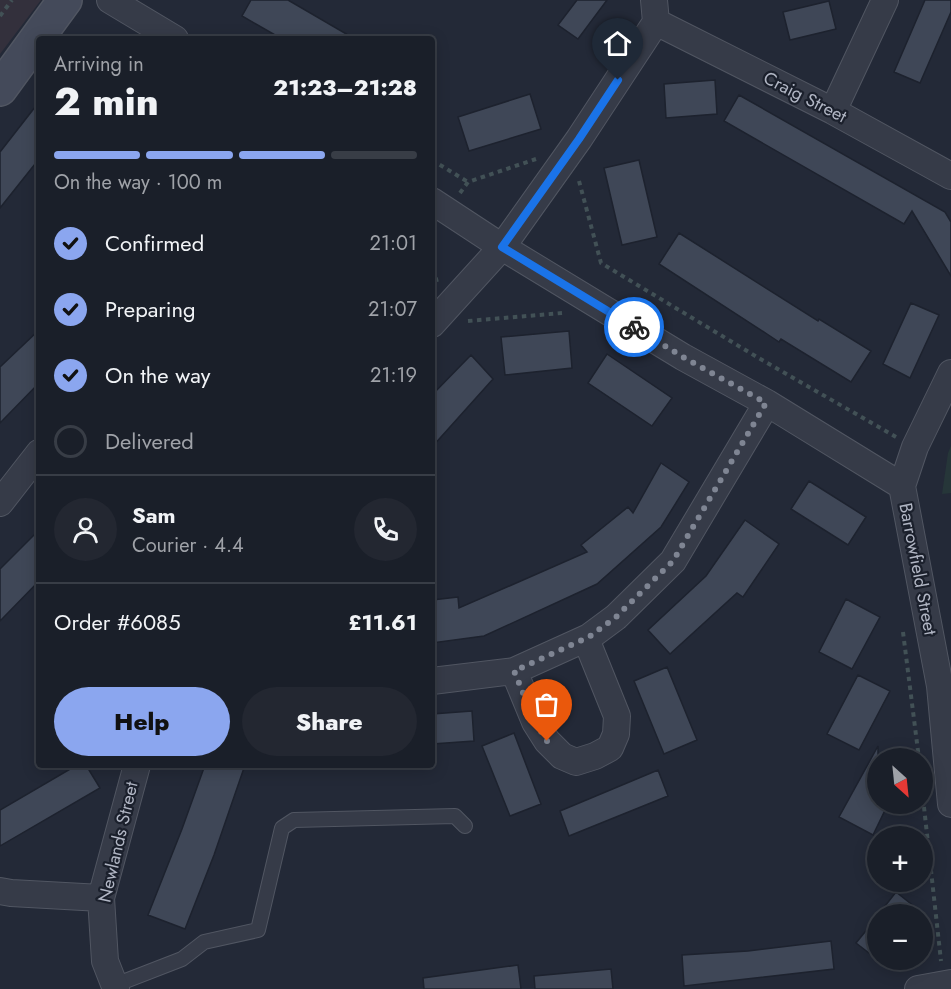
<!DOCTYPE html>
<meta charset="utf-8">
<style>
:root{--surface:#1a1f29;--page:#232731;--text:#f1f3f6;--muted:#9fa2a8;--line:#383d46;--accent:#8ba6ef}
body{margin:0;font-family:Jost,sans-serif;background:var(--page);color:var(--text);height:100vh;display:flex;flex-direction:column;font-size:22px;white-space:nowrap}
*{box-sizing:border-box;margin:0}
p{font-size:20px;color:var(--muted)}
.icon{flex:none;width:33px;height:33px;fill:none;stroke:currentColor;stroke-width:2;stroke-linecap:round;stroke-linejoin:round}
.map{position:relative;flex:1;overflow:hidden}
.panel{position:absolute;left:36px;top:36px;width:399px;height:732px;display:flex;flex-direction:column;background:var(--surface);border-radius:6px;box-shadow:0 3px 15px #0003,0 0 0 2px var(--line)}
.panel>*{flex:none}
.needle{width:39px;rotate:153deg}
.tools{position:absolute;left:867px;top:748px;display:grid;gap:12px}
.tools a{display:grid;place-items:center;width:66px;height:66px;border-radius:50%;background:var(--surface);box-shadow:0 3px 15px #0003,0 0 0 2px var(--line);font-size:30px}
.pin{position:absolute;display:grid;place-items:center;width:51px;height:51px;color:#fff;margin:-62px -26px;border-radius:50% 50% 50% 0;rotate:-45deg;box-shadow:0 0 6px #0007}
.pin .icon{rotate:45deg}
.courier{position:absolute;display:grid;place-items:center;width:60px;height:60px;margin:-30px;border:4px solid #1a73e8;border-radius:50%;background:#fff;color:#222;box-shadow:0 2px 8px #0007}
.overview em{font-style:normal;font-weight:800}
.overview div{display:flex;flex-direction:column-reverse}
.overview{display:flex;align-items:center;justify-content:space-between;height:102px;padding:0 18px}
h1{font-size:39px;font-weight:800;line-height:45px}
.bar{display:grid;grid-template-columns:repeat(4,1fr);gap:9px 6px;align-content:center;height:72px;padding:0 18px}
.bar i{height:8px;border-radius:4px;background:var(--line)}
.bar .current{background:var(--accent)}
.bar p{grid-column:span 4}
.line{display:flex;align-items:center;gap:15px;padding:0 18px;border-top:2px solid var(--line)}
.line div{flex:1}
.round{display:grid;place-items:center;flex:none;width:63px;height:63px;border-radius:32px;background:var(--page)}
ol{padding:0 18px;list-style:none}
li{display:flex;align-items:center;gap:18px;height:66px}
li p{margin-inline-start:auto}
li .icon{padding:6px;border-radius:50%;background:var(--accent);color:#111;stroke-width:4}
li:last-child{color:var(--muted)}
li i{width:33px;height:33px;border:3px solid var(--line);border-radius:50%}
.action{display:flex;gap:12px;margin-top:auto;padding:12px 18px}
.action a{flex:1;height:69px;border-radius:36px;background:var(--accent);color:#111;font-size:24px;font-weight:800;line-height:69px;text-align:center}
.action a+a{background:var(--page);color:var(--text)}
.map>svg:first-child{display:block}
</style>
<div class="map">
<svg width="951" height="989" viewBox="0 0 951 989">
<rect width="100%" height="100%" fill="#232937"/>
<path fill="#33303c" d="M 0,0 L 41,0 L 0,54 Z"/>
<path fill="#263639" d="M 951,446 L 951,493 L 942,494 L 948,453 Z"/>
<path fill="#3f4757" stroke="#1d222e" stroke-width="1.5" d="M 251,0 L 288,0 L 355,39 L 282,39 L 242,16 Z
M 577,0 L 607,0 L 578,39 L 558,25 Z
M 925,0 L 951,0 L 951,12 L 920,83 L 894,72 Z
M 829,1 L 836,29 L 790,40 L 783,12 Z
M 715,80 L 717,114 L 666,118 L 664,84 Z
M 530,94 L 541,129 L 469,151 L 458,117 Z
M 739,95 L 945,212 L 951,222 L 951,276 L 912,211 L 904,224 L 724,121 Z
M 39,102 L 39,159 L 0,208 L 0,152 Z
M 639,160 L 657,237 L 622,245 L 604,168 Z
M 679,233 L 818,321 L 819,319 L 871,351 L 851,382 L 781,339 L 779,342 L 767,334 L 659,264 Z
M 911,303 L 939,315 L 910,378 L 883,364 Z
M 39,330 L 39,383 L 0,423 L 0,367 Z
M 569,331 L 572,368 L 505,375 L 501,337 Z
M 607,354 L 672,398 L 652,426 L 588,383 Z
M 471,355 L 493,379 L 432,447 L 432,395 Z
M 661,463 L 689,482 L 661,527 L 597,584 L 484,636 L 432,643 L 432,600 L 458,597 L 459,608 L 587,552 L 581,545 L 628,507 L 633,513 Z
M 809,481 L 866,517 L 848,545 L 791,509 Z
M 745,520 L 779,544 L 743,597 L 737,593 L 670,654 L 648,630 L 706,576 Z
M 39,530 L 39,581 L 0,621 L 0,569 Z
M 846,599 L 880,617 L 852,669 L 819,652 Z
M 667,667 L 697,740 L 664,754 L 634,681 Z
M 858,675 L 890,691 L 859,750 L 827,734 Z
M 472,711 L 474,741 L 432,744 L 432,714 Z
M 514,733 L 541,804 L 510,816 L 482,746 Z
M 878,746 L 878,804 L 888,804 L 873,835 L 839,817 Z
M 77,765 L 86,765 L 100,788 L 0,846 L 0,810 Z
M 205,765 L 245,765 L 214,855 L 185,929 L 148,915 L 182,829 Z
M 658,770 L 668,796 L 569,836 L 560,811 Z
M 896,892 L 925,915 L 878,915 Z
M 878,916 L 878,960 L 856,943 Z
M 831,941 L 834,969 L 684,986 L 682,955 L 748,951 Z
M 518,965 L 521,989 L 424,989 L 423,978 Z
M 611,969 L 613,989 L 535,989 L 534,976 Z"/>
<g fill="none" stroke-linecap="round" stroke-linejoin="round">
<defs>
<path id="lane" d="M 115,985 L 182,959 L 204,942 L 258,930 L 282,828 L 294,820 L 455,816 L 465,826"/>
<path id="street" d="M 110,0 L 175,39
M 656,22 L 833,111 L 951,176
M 833,111 L 885,0
M 432,201 L 502,247 L 683,357 L 767,403 L 902,486 L 940,686 L 951,804
M 432,324 L 502,247 L 579,139 L 656,22 L 654,0
M 902,486 L 915,447 L 951,373
M 0,503 L 39,453
M 514,671 L 535,722 L 547,741 L 562,756 L 576,762 L 595,756 L 610,748 L 616,734 L 617,716 L 586,639
M 432,681 L 514,671 L 589,637 L 616,617 L 673,561 L 767,403
M 0,891 L 11,893 L 101,898
M 116,989 L 105,961 L 101,898 L 137,765
M 918,989 L 951,983"/>
<path id="secondary" d="M 0,89 L 65,0"/>
</defs>
<use href="#lane" stroke="#515662" stroke-width="16"/>
<use href="#street" stroke="#515662" stroke-width="28"/>
<use href="#secondary" stroke="#515662" stroke-width="36"/>
<path stroke="#425156" stroke-width="4" stroke-dasharray="4.5 4.5" stroke-linecap="butt" d="M 0,16 L 12,0
M 432,160 L 468,182
M 579,181 L 601,263 L 757,357 L 896,437
M 460,193 L 468,182 L 536,159
M 432,260 L 437,283
M 468,321 L 562,313
M 903,632 L 919,759
M 922,789 L 941,961"/>
<use href="#lane" stroke="#363b48" stroke-width="14"/>
<use href="#street" stroke="#363b48" stroke-width="26"/>
<use href="#secondary" stroke="#444a5a" stroke-width="33"/>
</g>
<g fill="none" stroke-linecap="round" stroke-linejoin="round">
<path stroke="#7f8593" stroke-width="6" stroke-dasharray="0 10.8" d="M 547,741 L 535,722 L 514,671 L 589,637 L 616,617 L 673,561 L 766,403 L 683,357 L 634,327"/>
<path stroke="#1a73e8" stroke-width="8" d="M 618,80 L 579,139 L 502,247 L 634,327"/>
</g>
<g text-anchor="middle" stroke-width="4.5" stroke-linejoin="round" paint-order="stroke">
<g font-size="18" fill="#b1b6c4" stroke="#1b202c">
<text transform="translate(805 97) rotate(27)" y="6">Craig Street</text>
<text transform="translate(918 569) rotate(79)" y="6">Barrowfield Street</text>
<text transform="translate(118 842) rotate(-77)" y="6">Newlands Street</text>
</g>
</g>
</svg>
<div class="tools">
<a><svg class="needle" viewBox="-14 -14 28 28"><path d="M0-13l5 13h-10z" fill="#e53935"/><path d="M0 13l5-13h-10z" fill="#9fa2a8"/></svg></a>
<a>+</a>
<a>−</a>
</div>
<div class="pin" style="left:547px;top:741px;background:#ea580c"><svg class="icon" aria-label="bag" viewBox="0 0 24 24"><path d="M5 8h14l-1 12H6zM9 8a3 3 0 0 1 6 0"/></svg></div>
<div class="pin" style="left:618px;top:80px;background:#1f2937"><svg class="icon" aria-label="home" viewBox="0 0 24 24"><path d="M3 11l9-7 9 7M6 9v11h12V9"/></svg></div>
<div class="courier" style="left:634px;top:327px"><svg class="icon" aria-label="bike" viewBox="0 0 24 24"><circle cx="6" cy="16" r="4"/><circle cx="18" cy="16" r="4"/><path d="M6 16l4-8h5l3 8M10 8l3 8H6M13 5h3"/></svg></div>
<section class="panel">
<div class="overview"><div><h1>2 min</h1><p>Arriving in</p></div><em>21:23–21:28</em></div>
<div class="bar"><i class="current"></i><i class="current"></i><i class="current"></i><i></i><p>On the way · 100 m</p></div>
<ol>
<li><svg class="icon" aria-label="check" viewBox="0 0 24 24"><path d="M5 12l5 5 9-10"/></svg>Confirmed<p>21:01</p></li>
<li><svg class="icon" aria-label="check" viewBox="0 0 24 24"><path d="M5 12l5 5 9-10"/></svg>Preparing<p>21:07</p></li>
<li><svg class="icon" aria-label="check" viewBox="0 0 24 24"><path d="M5 12l5 5 9-10"/></svg>On the way<p>21:19</p></li>
<li><i></i>Delivered</li>
</ol>
<div class="line" style="height:108px"><a class="round"><svg class="icon" aria-label="person" viewBox="0 0 24 24"><circle cx="12" cy="8" r="4"/><path d="M4 21q1-7 8-7t8 7"/></svg></a><div><b>Sam</b><p>Courier · 4.4</p></div><a class="round"><svg class="icon" aria-label="phone" viewBox="0 0 24 24"><path d="M5 4h4l2 5-3 2q2 4 5 5l2-3 5 2v4C11 20 4 13 5 4z"/></svg></a></div>
<div class="line" style="height:78px"><div>Order #6085</div><b>£11.61</b></div>
<div class="action"><a>Help</a><a>Share</a></div>
</section>
</div>
